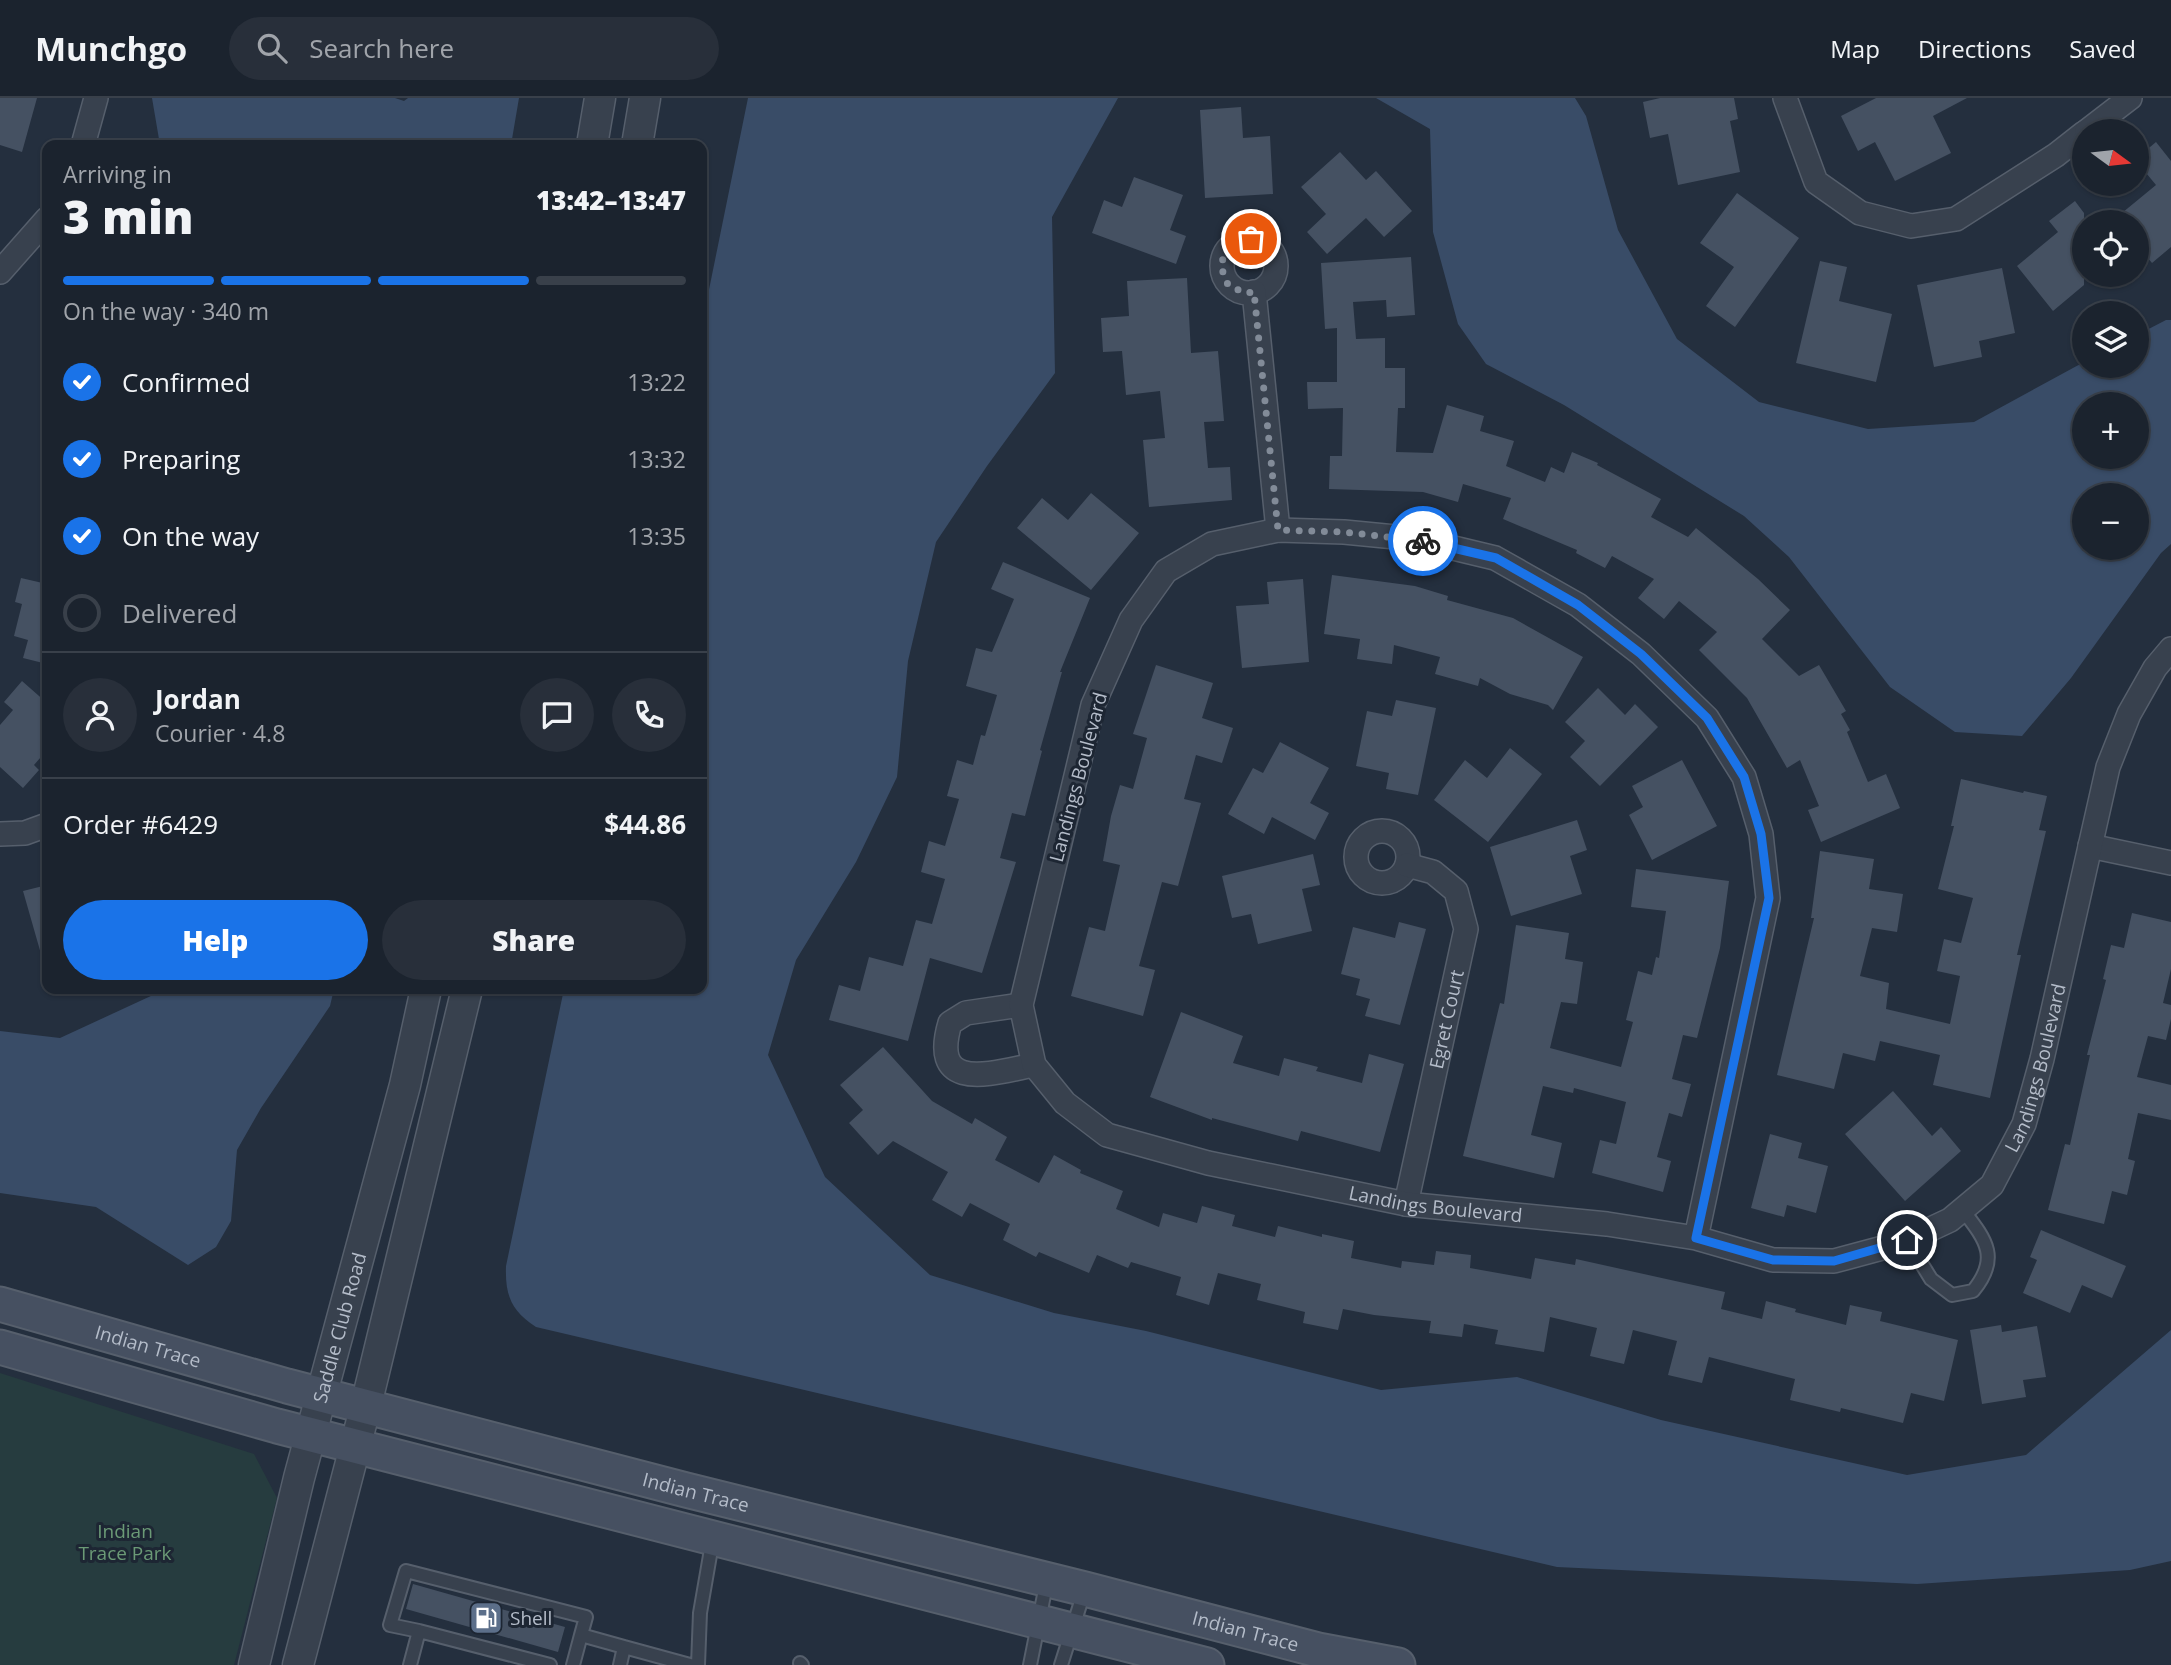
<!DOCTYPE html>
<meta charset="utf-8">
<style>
:root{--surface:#1b232e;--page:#282f3a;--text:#f1f3f6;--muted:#a0a4aa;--line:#39404a;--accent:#1a73e8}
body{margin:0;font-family:"Open Sans",sans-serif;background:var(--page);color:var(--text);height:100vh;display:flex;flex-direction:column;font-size:26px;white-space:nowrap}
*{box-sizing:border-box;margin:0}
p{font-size:23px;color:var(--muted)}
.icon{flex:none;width:38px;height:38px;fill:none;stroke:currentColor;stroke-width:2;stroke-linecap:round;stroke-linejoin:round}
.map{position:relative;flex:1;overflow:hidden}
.side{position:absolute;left:42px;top:42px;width:665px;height:854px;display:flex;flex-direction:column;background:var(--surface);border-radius:14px;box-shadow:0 2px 5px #0004,0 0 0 2px var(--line)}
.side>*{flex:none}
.needle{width:46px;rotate:105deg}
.tools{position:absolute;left:2072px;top:21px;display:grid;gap:14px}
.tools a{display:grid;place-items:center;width:77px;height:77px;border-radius:50%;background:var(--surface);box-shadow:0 2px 5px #0004,0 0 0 2px var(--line);font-size:35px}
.pin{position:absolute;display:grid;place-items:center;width:60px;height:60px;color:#fff;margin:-30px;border:4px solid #fff;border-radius:50%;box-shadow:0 2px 7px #0007}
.courier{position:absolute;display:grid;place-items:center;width:70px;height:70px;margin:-35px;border:5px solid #1a73e8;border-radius:50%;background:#fff;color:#222;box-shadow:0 2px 9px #0007}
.summary em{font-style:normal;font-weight:800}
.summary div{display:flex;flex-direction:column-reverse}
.summary{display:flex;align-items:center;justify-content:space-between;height:119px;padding:0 21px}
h1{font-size:46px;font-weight:800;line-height:52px}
.bar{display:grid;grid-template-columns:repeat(4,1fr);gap:10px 7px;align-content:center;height:84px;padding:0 21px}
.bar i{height:9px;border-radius:5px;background:var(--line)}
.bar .current{background:var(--accent)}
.bar p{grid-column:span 4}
.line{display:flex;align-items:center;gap:18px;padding:0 21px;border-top:2px solid var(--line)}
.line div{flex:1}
.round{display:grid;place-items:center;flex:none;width:74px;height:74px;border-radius:37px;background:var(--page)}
ol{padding:0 21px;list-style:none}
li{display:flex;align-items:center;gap:21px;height:77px}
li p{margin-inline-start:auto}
li .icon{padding:7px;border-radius:50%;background:var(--accent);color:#fff;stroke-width:4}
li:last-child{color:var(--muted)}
li i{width:38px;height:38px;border:4px solid var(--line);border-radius:50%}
.button{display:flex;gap:14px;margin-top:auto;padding:14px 21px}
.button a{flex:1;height:80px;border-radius:42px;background:var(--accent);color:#fff;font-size:28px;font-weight:800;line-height:80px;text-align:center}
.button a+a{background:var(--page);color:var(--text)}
header{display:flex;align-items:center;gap:42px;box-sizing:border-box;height:98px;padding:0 35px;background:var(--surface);border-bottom:2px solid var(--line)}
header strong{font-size:33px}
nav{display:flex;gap:38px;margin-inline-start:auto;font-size:24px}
.search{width:490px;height:63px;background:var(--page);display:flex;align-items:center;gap:18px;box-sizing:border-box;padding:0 24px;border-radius:38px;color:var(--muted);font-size:26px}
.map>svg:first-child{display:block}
</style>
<header>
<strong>Munchgo</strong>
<div class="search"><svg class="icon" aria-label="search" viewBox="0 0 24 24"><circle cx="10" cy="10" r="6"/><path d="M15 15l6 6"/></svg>Search here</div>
<nav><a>Map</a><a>Directions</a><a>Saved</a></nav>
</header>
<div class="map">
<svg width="2171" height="1567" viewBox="0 0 2171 1567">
<rect width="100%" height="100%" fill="#242f3e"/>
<path fill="#263c3f" d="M 0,1275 L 254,1356 L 277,1400 L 234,1567 L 0,1567 Z"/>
<path fill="#394c67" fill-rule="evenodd" d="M 152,0 L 395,0 L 404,3 L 408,0 L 519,0 L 511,47 L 160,47 Z
M 748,0 L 1118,0 L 1052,119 L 1055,275 L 987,368 L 936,444 L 908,563 L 897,679 L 856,764 L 796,862 L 768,957 L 825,1079 L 930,1177 L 1054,1215 L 1146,1233 L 1381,1292 L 1517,1279 L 1661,1322 L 1907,1377 L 2026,1357 L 2171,1232 L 2171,1463 L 2130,1472 L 1917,1486 L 1557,1469 L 536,1229 C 511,1213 505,1197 506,1168 L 564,891 L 702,891 L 702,226 Z
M 1376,0 L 1575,0 L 1586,18 L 1618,132 L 1677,241 L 1759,304 L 1868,331 L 1974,324 L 2084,264 L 2084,268 L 2137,268 L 2137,237 L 2166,222 L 2171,222 L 2171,446 L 2161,455 L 2071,580 L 2022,638 L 1955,634 L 1890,589 L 1789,459 L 1744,418 L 1564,307 L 1486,266 L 1458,226 L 1433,134 L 1430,31 ZM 2084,306 L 2137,306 L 2137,359 L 2084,359 ZM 2084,397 L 2137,397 L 2137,450 L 2084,450 Z
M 166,891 L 334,891 L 330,908 L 261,1010 L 237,1052 L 231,1123 L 216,1149 L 188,1167 L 96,1109 L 0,1095 L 0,933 L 60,940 Z"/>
<path fill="#455162" d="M 0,0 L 37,0 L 22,54 L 0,47 Z
M 1660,0 L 1734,0 L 1738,21 L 1730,23 L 1740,74 L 1678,87 L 1668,36 L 1650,40 L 1643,4 Z
M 1876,0 L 1967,0 L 1933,18 L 1951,55 L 1895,83 L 1875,44 L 1858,53 L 1841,18 Z
M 1241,9 L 1243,40 L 1270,38 L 1273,96 L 1205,100 L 1200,12 Z
M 2156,44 L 2171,63 L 2171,149 L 2152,165 L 2137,147 L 2137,124 L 2111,124 L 2156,87 L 2137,64 L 2137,60 Z
M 1340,54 L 1366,82 L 1376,73 L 1412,113 L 1384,139 L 1366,120 L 1327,156 L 1307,134 L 1326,116 L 1301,89 Z
M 1134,79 L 1183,97 L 1170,132 L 1186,138 L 1176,166 L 1092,135 L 1104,102 L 1122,109 Z
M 1737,95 L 1799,140 L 1735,229 L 1706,208 L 1734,169 L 1700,145 Z
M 2075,103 L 2084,115 L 2084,187 L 2053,213 L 2017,168 L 2058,134 L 2049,123 Z
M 1411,159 L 1415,217 L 1387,219 L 1386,202 L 1353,204 L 1356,241 L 1385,240 L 1385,270 L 1405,270 L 1405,310 L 1398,310 L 1396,354 L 1433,355 L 1447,307 L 1484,318 L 1480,333 L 1514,343 L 1506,368 L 1545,384 L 1551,369 L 1564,375 L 1572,354 L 1598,365 L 1597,367 L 1661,401 L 1651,419 L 1688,439 L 1696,430 L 1758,481 L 1790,512 L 1762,541 L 1799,578 L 1819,567 L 1846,613 L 1841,616 L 1850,632 L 1847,634 L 1868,684 L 1886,676 L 1900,710 L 1821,744 L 1808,712 L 1819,708 L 1800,662 L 1787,670 L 1747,600 L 1699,552 L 1717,534 L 1679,503 L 1664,521 L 1638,500 L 1654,481 L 1612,458 L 1605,470 L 1576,455 L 1577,452 L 1503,421 L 1511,400 L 1463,386 L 1458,404 L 1423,394 L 1329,391 L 1330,358 L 1342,358 L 1343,310 L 1308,311 L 1307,284 L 1337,284 L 1337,230 L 1325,231 L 1321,165 Z
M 1820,163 L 1847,169 L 1839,203 L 1892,216 L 1876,284 L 1796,265 Z
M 2002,170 L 2015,235 L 1979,243 L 1982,259 L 1934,269 L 1917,187 Z
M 1187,180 L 1191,255 L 1218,253 L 1224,323 L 1204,324 L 1208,370 L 1230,369 L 1232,402 L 1149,409 L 1143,342 L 1165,340 L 1160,293 L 1126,297 L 1122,253 L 1103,254 L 1101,220 L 1129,218 L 1127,183 Z
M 1091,395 L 1139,435 L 1091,492 L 1017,430 L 1042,400 L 1068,422 Z
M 1003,464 L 1090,500 L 1060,574 L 1062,574 L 1040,652 L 1042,653 L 1025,718 L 1012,715 L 1000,760 L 1016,764 L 982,875 L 930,860 L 908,943 L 829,922 L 839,887 L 860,893 L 869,859 L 903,868 L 916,822 L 932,826 L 945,781 L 921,774 L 929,743 L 945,748 L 959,701 L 947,698 L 957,662 L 973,667 L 981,637 L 985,638 L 997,597 L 966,588 L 976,550 L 992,554 L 1014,501 L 991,491 Z
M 1332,477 L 1415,488 L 1448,498 L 1447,502 L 1513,520 L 1583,559 L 1553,612 L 1548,607 L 1510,596 L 1480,580 L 1478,588 L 1435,576 L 1440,559 L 1394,547 L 1392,566 L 1357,561 L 1360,541 L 1324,536 Z
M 21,480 L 47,486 L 47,566 L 23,560 L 28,542 L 14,538 L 22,506 L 15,504 Z
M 1303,481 L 1309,564 L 1242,570 L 1236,508 L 1269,506 L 1267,484 Z
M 1156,567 L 1213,585 L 1202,620 L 1233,630 L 1222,665 L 1196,657 L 1184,701 L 1201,705 L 1178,788 L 1162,784 L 1139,868 L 1155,872 L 1143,918 L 1071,898 L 1089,829 L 1105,833 L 1120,767 L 1103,763 L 1111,718 L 1120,687 L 1133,691 L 1147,640 L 1133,636 Z
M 22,583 L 47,605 L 47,652 L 34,667 L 39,672 L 23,690 L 0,669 L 0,627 L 13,612 L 4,604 Z
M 1598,590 L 1625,617 L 1635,606 L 1658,629 L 1600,688 L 1570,659 L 1585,643 L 1565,624 Z
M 1396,602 L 1436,610 L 1418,697 L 1386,691 L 1389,675 L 1356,668 L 1367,613 L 1392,618 Z
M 1280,644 L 1329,670 L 1310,705 L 1329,715 L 1315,742 L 1272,719 L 1264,736 L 1228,716 L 1253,670 L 1263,675 Z
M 1510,650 L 1542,676 L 1488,744 L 1434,702 L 1465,662 L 1487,680 Z
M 1682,662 L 1717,728 L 1652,762 L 1629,717 L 1643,709 L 1632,688 Z
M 1961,681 L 2023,695 L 2024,693 L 2047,698 L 2039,732 L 2046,733 L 2017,857 L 2021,857 L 1990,1000 L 1933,987 L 1940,957 L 1880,943 L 1875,963 L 1843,955 L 1834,991 L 1777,977 L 1814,820 L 1811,820 L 1820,753 L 1874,761 L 1869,791 L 1903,796 L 1897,834 L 1872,830 L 1860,878 L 1889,885 L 1886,911 L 1950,926 L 1960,878 L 1937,873 L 1944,841 L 1961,845 L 1973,800 L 1938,791 L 1954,728 L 1951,728 Z
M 1577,722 L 1587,752 L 1570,758 L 1582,796 L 1511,818 L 1490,749 Z
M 1313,756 L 1320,787 L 1302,791 L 1312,833 L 1258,846 L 1251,816 L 1232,820 L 1222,778 Z
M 1636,771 L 1729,783 L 1720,850 L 1697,940 L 1683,937 L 1672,981 L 1691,986 L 1682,1019 L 1669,1015 L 1657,1059 L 1671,1063 L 1663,1094 L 1592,1075 L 1600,1042 L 1616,1046 L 1626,1004 L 1574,990 L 1573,995 L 1543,988 L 1531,1037 L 1562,1045 L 1554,1080 L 1463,1058 L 1500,905 L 1504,906 L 1516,827 L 1569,835 L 1565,861 L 1583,864 L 1577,906 L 1561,904 L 1550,950 L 1621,969 L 1633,924 L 1626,922 L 1638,873 L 1652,877 L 1656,859 L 1659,860 L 1666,813 L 1631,809 Z
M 47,787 L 47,855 L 41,856 L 23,793 Z
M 2132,815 L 2171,824 L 2171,871 L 2163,905 L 2171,907 L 2171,921 L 2166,942 L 2148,938 L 2137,979 L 2171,987 L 2171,1022 L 2138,1015 L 2128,1061 L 2135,1063 L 2127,1097 L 2112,1093 L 2104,1126 L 2048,1112 L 2065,1046 L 2070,1047 L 2090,957 L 2087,957 L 2106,882 L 2103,881 L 2111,847 L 2124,850 Z
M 1399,824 L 1426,831 L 1400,927 L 1365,918 L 1370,901 L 1356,897 L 1360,881 L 1341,876 L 1353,829 L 1395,840 Z
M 1181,914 L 1243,938 L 1233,965 L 1279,978 L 1284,960 L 1318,969 L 1316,973 L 1362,985 L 1369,956 L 1404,966 L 1380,1054 L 1301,1033 L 1298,1043 L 1212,1020 L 1212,1022 L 1150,999 Z
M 883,949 L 932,1003 L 972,1026 L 975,1020 L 1007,1039 L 995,1062 L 1039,1085 L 1054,1057 L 1081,1072 L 1080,1075 L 1123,1093 L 1116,1111 L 1159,1129 L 1163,1115 L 1197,1125 L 1202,1108 L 1235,1117 L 1232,1128 L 1275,1139 L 1278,1128 L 1322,1139 L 1322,1136 L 1354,1143 L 1351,1160 L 1401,1170 L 1402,1163 L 1434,1167 L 1436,1153 L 1471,1157 L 1470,1170 L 1531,1181 L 1535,1160 L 1575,1167 L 1576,1161 L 1725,1194 L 1721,1211 L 1762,1221 L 1766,1203 L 1796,1211 L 1795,1214 L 1846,1227 L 1850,1207 L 1882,1214 L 1880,1223 L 1958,1242 L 1944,1303 L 1911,1295 L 1903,1325 L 1841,1310 L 1840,1314 L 1790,1302 L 1795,1281 L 1709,1259 L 1702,1285 L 1668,1277 L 1677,1243 L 1633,1232 L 1624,1266 L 1590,1258 L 1597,1230 L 1550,1219 L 1544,1254 L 1495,1246 L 1498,1232 L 1464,1226 L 1462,1239 L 1429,1235 L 1431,1223 L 1374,1217 L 1343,1211 L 1338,1232 L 1303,1225 L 1305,1214 L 1257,1202 L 1261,1186 L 1218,1175 L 1209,1207 L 1176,1197 L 1181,1179 L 1131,1164 L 1128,1170 L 1097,1157 L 1089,1175 L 1039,1154 L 1036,1159 L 1003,1142 L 1010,1126 L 970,1105 L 962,1119 L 932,1102 L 948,1074 L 893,1043 L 878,1057 L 849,1025 L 863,1012 L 840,987 Z
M 1893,993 L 1932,1038 L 1941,1029 L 1961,1053 L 1905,1103 L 1845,1036 Z
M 1770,1036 L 1802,1045 L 1798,1060 L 1828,1068 L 1816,1115 L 1787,1107 L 1784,1119 L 1751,1110 Z
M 2041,1132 L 2126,1168 L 2112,1200 L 2082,1187 L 2070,1215 L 2023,1195 L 2037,1162 L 2030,1159 Z
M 2001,1227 L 2002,1234 L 2037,1228 L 2046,1279 L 2023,1282 L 2026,1299 L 1982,1306 L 1970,1232 Z
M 413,1486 L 565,1529 L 558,1554 L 406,1511 Z"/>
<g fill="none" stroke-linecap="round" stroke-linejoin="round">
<defs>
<path id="service" d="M 1907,1142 L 1931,1181 L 1952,1197 L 1973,1193 C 2001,1159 1985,1141 1962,1111
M 419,1533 L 390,1527 L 406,1473 L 586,1519 L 581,1537
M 800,1565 L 802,1567
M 410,1567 L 419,1533 L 550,1567
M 573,1567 L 581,1537 L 624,1549
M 620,1567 L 624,1549 L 690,1567
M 698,1567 L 700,1515 L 713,1440
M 1030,1567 L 1047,1482
M 1061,1567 L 1084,1494"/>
<g id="minor">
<path d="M 1785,0 L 1816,84 L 1860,115 L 1911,128 L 1956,121 L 2056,57 L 2084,35"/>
<path d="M 2087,33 L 2130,0"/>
<path d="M 83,47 L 96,0"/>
<circle cx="1249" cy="168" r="27"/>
<path d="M 0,174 L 47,121"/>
<path d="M 1254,194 L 1278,432"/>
<circle cx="1382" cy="759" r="26"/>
<path d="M 0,736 L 25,735 L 47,727"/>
<path d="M 2090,748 L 2171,765"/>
<path d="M 1021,907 L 966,915 L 950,925 C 929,996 992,975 1034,967"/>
<path id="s1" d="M 1406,1106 L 1466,831 L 1456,793 L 1433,774 L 1407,767"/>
<path id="s2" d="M 1696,1140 L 1768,800 L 1761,736 L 1744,679 L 1707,620 L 1641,556 L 1578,507 L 1495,460 L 1416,441 L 1344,434 L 1278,432 L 1212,446 L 1166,473 L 1131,522 L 1093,607 L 1021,907 L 1034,967 L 1065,1005 L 1107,1037 L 1208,1065 L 1406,1106 L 1607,1126 L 1696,1140 L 1773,1162 L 1834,1163 L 1901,1145 L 1950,1122 L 1992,1087 L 2024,1026 L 2042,961 L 2108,669 L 2129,616 L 2155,570 L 2171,551"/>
</g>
<g id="tertiary">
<path d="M 592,47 L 600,0"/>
<path d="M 637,47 L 645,0"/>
<path id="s3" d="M 254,1567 L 299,1380 L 405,987 L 426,891"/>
<path d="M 298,1567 L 366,1307 L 467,891"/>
</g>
<g id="secondary">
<path id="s4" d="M 0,1206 L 287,1288 L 686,1392 L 1085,1491 L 1318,1552 L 1398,1567"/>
<path d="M 0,1249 L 277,1328 L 1207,1567"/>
</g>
</defs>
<use href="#service" stroke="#565f6c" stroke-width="16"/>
<use href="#minor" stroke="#565f6c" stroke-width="26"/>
<use href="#tertiary" stroke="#565f6c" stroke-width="33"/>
<use href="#secondary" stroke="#565f6c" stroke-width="37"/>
<use href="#service" stroke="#38414e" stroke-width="12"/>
<use href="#minor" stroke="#38414e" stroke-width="23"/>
<use href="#tertiary" stroke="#38414e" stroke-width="30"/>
<use href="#secondary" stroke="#465061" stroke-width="33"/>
</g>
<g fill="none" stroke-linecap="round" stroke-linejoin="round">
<path stroke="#828b98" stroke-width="7" stroke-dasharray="0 12.6" d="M 1251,141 C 1233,142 1224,151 1221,169 L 1228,187 L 1245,195 L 1254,194 L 1278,432 L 1344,434 L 1423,443"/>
<path stroke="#1a73e8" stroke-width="9" d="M 1423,443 L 1496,460 L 1578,507 L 1641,556 L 1707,620 L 1744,679 L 1761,736 L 1769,800 L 1696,1140 L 1773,1162 L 1834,1163 L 1907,1142"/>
</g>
<defs>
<symbol id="fuel-square" viewBox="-11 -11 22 22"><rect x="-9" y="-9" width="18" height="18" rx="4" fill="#5c6f8a" stroke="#1d2633"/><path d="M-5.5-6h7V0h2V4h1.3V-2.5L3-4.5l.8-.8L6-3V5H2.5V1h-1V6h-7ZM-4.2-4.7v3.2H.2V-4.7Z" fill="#fff"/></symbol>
</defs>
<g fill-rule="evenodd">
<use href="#fuel-square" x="467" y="1501" width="38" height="38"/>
</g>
<g text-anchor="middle" stroke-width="6" stroke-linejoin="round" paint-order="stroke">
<g font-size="19" fill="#b4bcc9" stroke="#1d2633">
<text transform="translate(1078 679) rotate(-75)" y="7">Landings Boulevard</text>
<text dy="7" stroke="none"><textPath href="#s1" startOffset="189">Egret Court</textPath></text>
<text dy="7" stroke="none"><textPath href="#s2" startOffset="2818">Landings Boulevard</textPath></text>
<text dy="7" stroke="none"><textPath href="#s2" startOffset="2110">Landings Boulevard</textPath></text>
<text dy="7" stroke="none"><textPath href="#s3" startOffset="348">Saddle Club Road</textPath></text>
<text dy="7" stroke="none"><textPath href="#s4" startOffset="154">Indian Trace</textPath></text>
<text dy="7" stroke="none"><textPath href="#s4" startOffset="721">Indian Trace</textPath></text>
<text dy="7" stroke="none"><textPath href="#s4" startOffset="1288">Indian Trace</textPath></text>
</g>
<g font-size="19" fill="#6b9a76" stroke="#1d2633">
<text x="125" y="1440">Indian<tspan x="125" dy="22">Trace Park</tspan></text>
</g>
<g font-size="19" fill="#b4bcc9" stroke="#1d2633" text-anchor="start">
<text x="510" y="1527">Shell</text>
</g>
</g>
</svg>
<div class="tools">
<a><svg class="needle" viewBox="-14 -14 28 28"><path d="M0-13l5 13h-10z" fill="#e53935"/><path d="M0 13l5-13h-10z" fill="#a0a4aa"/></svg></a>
<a><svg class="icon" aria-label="locate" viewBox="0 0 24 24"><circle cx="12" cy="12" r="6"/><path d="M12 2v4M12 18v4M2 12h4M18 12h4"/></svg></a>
<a><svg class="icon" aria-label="layers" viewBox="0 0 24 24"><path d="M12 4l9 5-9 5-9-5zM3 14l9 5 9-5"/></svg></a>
<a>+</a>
<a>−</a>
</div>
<div class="pin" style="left:1251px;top:141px;background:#ea580c"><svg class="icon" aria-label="bag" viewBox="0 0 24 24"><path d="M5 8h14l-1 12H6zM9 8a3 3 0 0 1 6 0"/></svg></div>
<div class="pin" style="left:1907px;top:1142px;background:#1f2937"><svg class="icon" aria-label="home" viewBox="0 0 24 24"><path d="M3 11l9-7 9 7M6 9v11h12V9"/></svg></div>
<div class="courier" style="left:1423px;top:443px"><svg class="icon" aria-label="bike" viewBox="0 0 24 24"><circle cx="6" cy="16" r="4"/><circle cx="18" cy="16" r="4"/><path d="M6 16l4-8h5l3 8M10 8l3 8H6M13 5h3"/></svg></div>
<section class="side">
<div class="summary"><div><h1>3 min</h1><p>Arriving in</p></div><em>13:42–13:47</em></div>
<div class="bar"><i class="current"></i><i class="current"></i><i class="current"></i><i></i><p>On the way · 340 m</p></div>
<ol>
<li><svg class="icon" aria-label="check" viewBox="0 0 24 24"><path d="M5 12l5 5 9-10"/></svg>Confirmed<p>13:22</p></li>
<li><svg class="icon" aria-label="check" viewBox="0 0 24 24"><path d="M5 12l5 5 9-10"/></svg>Preparing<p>13:32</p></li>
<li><svg class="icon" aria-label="check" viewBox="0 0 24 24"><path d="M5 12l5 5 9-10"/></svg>On the way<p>13:35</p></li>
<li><i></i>Delivered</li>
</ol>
<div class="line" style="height:126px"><a class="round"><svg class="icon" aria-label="person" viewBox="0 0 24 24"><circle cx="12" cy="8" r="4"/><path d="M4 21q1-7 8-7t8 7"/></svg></a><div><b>Jordan</b><p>Courier · 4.8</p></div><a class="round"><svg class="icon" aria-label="chat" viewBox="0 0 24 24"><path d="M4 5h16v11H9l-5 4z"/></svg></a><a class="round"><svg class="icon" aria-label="phone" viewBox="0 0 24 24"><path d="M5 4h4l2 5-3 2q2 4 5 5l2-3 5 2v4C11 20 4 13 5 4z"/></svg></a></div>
<div class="line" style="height:91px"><div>Order #6429</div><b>$44.86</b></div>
<div class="button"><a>Help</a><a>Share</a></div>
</section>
</div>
